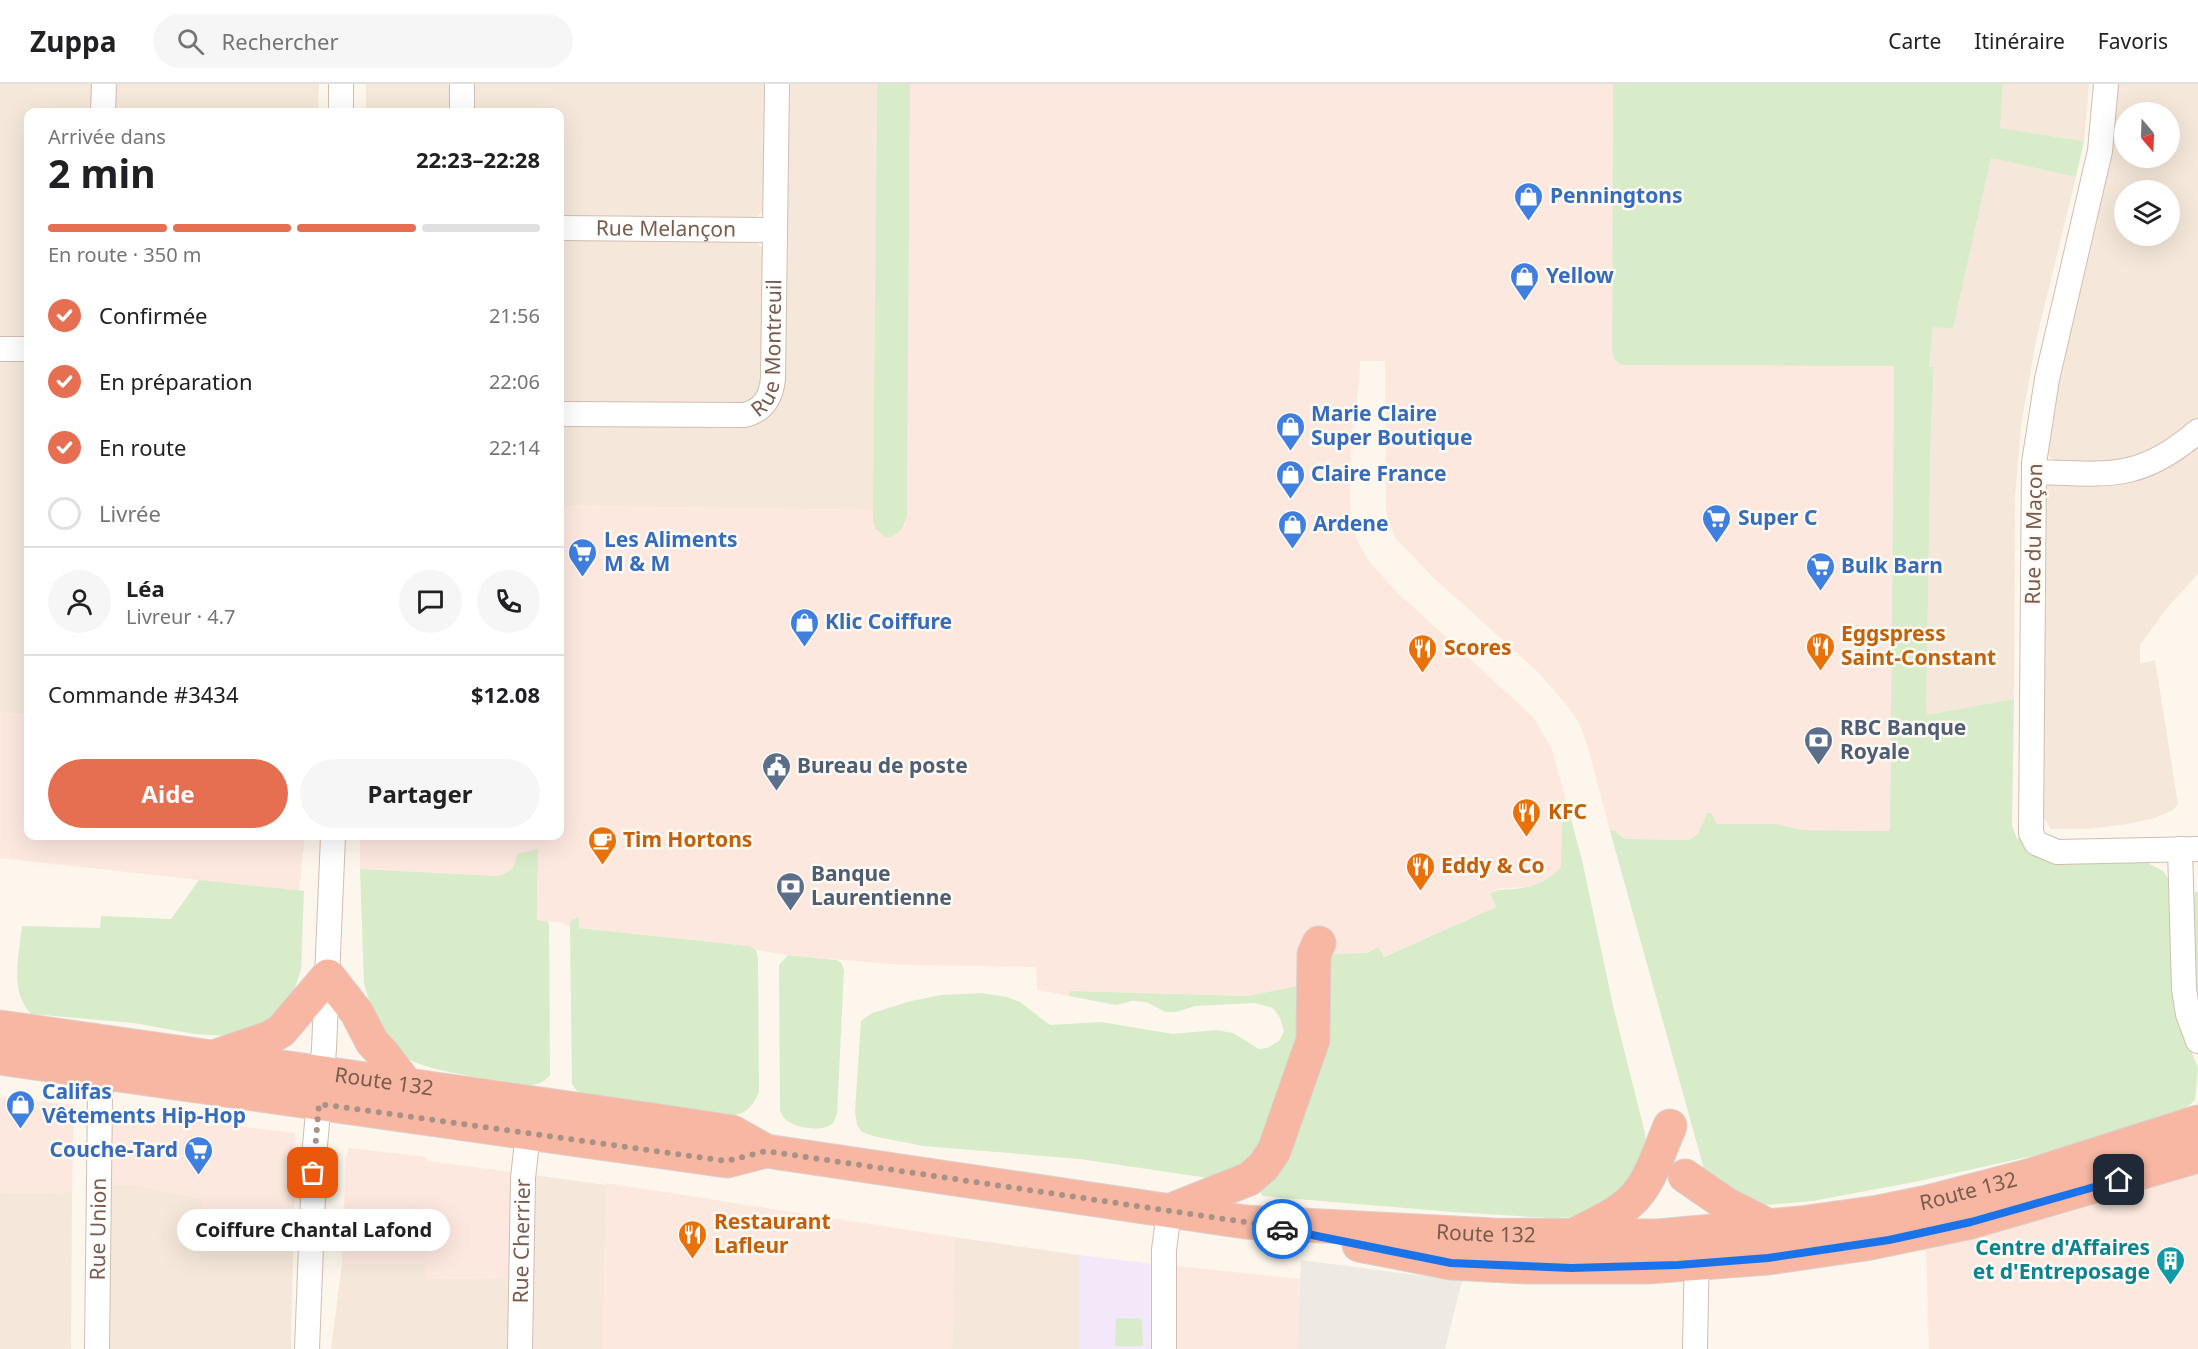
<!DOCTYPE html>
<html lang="fr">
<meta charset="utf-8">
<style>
:root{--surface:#fff;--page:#f6f6f6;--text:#202124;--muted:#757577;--line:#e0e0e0;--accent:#e76f51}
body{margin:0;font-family:"Noto Sans",sans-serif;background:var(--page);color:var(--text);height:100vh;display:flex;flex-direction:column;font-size:22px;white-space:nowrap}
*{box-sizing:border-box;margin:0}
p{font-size:20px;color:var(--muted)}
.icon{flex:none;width:33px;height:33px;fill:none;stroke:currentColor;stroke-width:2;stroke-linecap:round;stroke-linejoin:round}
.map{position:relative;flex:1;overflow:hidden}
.sheet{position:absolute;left:24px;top:24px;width:540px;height:732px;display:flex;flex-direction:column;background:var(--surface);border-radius:12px;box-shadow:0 6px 24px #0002}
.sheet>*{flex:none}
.needle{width:39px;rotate:161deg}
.buttons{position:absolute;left:2114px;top:18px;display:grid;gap:12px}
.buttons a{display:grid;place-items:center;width:66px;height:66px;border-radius:50%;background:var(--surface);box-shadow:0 6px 24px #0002;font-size:30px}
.pin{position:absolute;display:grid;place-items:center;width:51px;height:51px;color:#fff;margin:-26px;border-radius:12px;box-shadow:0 3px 9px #0006}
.courier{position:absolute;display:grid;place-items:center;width:60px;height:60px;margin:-30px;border:4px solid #1a73e8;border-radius:50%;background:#fff;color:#222;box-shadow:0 2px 8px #0007}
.bubble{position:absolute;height:42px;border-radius:21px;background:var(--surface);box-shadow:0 6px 24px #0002;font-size:20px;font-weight:700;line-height:42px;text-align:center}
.overview em{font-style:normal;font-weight:700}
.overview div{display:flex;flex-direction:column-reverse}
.overview{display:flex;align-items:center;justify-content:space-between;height:102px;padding:0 24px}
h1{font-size:39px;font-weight:700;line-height:45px}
.bar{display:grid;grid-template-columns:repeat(4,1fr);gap:9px 6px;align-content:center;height:72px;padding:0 24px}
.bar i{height:8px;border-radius:4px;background:var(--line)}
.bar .current{background:var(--accent)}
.bar p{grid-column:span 4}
.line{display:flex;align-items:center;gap:15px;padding:0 24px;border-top:2px solid var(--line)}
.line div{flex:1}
.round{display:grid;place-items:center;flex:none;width:63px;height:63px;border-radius:32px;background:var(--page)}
ol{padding:0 24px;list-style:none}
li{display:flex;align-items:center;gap:18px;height:66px}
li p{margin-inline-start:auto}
li .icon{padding:6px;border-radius:50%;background:var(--accent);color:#fff;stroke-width:4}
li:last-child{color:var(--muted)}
li i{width:33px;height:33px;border:3px solid var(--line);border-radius:50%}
.primary-button{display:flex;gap:12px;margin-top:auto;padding:12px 24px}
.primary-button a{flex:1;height:69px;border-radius:36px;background:var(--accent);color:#fff;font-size:24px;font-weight:700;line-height:69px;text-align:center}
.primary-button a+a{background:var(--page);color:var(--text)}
header{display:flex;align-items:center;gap:36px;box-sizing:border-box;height:84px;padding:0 30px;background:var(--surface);border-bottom:2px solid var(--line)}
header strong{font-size:28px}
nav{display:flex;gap:33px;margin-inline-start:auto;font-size:21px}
.search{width:420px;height:54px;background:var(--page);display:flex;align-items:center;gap:15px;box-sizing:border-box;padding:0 21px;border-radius:33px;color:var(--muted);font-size:22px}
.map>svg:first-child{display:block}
</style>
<header>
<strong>Zuppa</strong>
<div class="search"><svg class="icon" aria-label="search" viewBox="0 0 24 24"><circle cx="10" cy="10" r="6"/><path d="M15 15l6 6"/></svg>Rechercher</div>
<nav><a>Carte</a><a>Itinéraire</a><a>Favoris</a></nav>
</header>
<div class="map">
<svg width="2198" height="1265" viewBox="0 0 2198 1265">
<rect width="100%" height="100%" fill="#fdf6ec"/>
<path fill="#f5e8da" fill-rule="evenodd" d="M 0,0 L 95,0 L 95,28 L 28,28 L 28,254 L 0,254 Z
M 111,0 L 319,0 L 318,28 L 111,28 Z
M 366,0 L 454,0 L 453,28 L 366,28 Z
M 472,0 L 768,0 L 765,123 L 758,132 L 748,136 L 560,135 L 560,28 L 472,28 Z
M 786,0 L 877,0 L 874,426 L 560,422 L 560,339 L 773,326 L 781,316 L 784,304 Z
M 2003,0 L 2089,0 L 2084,57 L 1999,44 Z
M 2114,0 L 2198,0 L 2198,339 L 2144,377 L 2058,380 L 2047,370 L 2048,330 ZM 2124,28 L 2169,28 L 2169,74 L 2124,74 ZM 2124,106 L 2169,106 L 2169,152 L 2124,152 Z
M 1991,74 L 2076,93 L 2036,257 L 2021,342 L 2015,414 L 2014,615 L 1926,631 L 1931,341 L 1934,284 L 1929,283 L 1933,243 L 1953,243 Z
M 560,152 L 752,155 L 758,159 L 763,165 L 766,300 L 754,320 L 560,321 Z
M 0,276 L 28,276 L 28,631 L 0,628 Z
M 2198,359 L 2198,490 L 2167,524 L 2140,561 L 2140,580 L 2155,576 L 2178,720 L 2173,726 L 2155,734 L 2128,740 L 2089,745 L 2051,745 L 2042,731 L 2044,405 L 2051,399 Z
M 534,1091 L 606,1101 L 603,1265 L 531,1265 Z
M 108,1101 L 137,1101 L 203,1115 L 203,1127 L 294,1128 L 291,1265 L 105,1265 Z
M 72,1108 L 71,1265 L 0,1265 L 0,1109 Z
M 954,1153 L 1079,1171 L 1079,1265 L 952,1265 Z
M 342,1180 L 426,1180 L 426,1195 L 510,1194 L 509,1265 L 331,1265 Z"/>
<path fill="#fde8e0" d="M 910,0 L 1613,0 L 1612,265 L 1613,271 L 1622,281 L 1894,281 L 1890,747 L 1802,746 L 1777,740 L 1716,740 L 1701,745 L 1698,750 L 1689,756 L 1629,755 L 1623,754 L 1614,746 L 1610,747 L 1587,660 L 1579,639 L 1568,623 L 1540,590 L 1434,494 L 1395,454 L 1389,440 L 1386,426 L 1385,277 L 1360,277 L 1359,299 L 1351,358 L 1350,420 L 1352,439 L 1357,456 L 1370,479 L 1399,510 L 1533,633 L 1552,665 L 1568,724 L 1562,724 L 1561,783 L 1555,791 L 1534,802 L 1497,805 L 1490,809 L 1496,823 L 1383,873 L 1378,863 L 1367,869 L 1324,870 L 1307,900 L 1248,912 L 1070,907 L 1069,912 L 1037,906 L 1036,883 L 902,881 L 788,871 L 756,866 L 749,862 L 570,843 L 560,838 L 537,837 L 538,767 L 516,780 L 508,789 L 497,792 L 360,785 L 360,752 L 560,752 L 560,422 L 874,426 L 873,434 L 905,442 L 907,432 Z
M 0,628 L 28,631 L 28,752 L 305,752 L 299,807 L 0,774 Z
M 0,1013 L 74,1021 L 72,1108 L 0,1109 Z
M 110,1026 L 295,1049 L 294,1128 L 203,1127 L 203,1115 L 137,1101 L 108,1101 Z
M 349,1064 L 427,1073 L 427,1077 L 512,1088 L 510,1194 L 426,1195 L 425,1180 L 342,1180 L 346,1072 Z
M 2198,1090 L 2198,1265 L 1929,1265 L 1926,1164 L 1999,1147 Z
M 606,1099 L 954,1153 L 952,1265 L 603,1265 Z
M 1176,1182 L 1300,1195 L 1297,1265 L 1177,1265 Z"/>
<path fill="#efe9e4" d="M 1301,1176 L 1462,1197 L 1445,1265 L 1297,1265 Z"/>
<path fill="#f3e8fa" d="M 1079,1171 L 1153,1180 L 1154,1265 L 1079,1265 Z"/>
<path fill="#d8ecc9" d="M 877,0 L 910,0 L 907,432 C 904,444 898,452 886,454 L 875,444 L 873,434 Z
M 1613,0 L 2003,0 L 2000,44 L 2084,57 L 2076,93 L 1991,74 L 1953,244 L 1933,243 L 1929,283 L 1934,283 L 1931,341 L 1926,631 L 2014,615 L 2012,741 L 2017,755 L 2020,754 C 2029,768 2039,776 2055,780 L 2146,778 L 2163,787 L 2169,796 L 2178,934 L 2198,984 L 2195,1016 L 2181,1029 L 2032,1072 L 1919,1097 L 1813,1117 L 1765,1121 L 1713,1097 L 1704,1085 L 1610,747 L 1614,746 L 1623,754 L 1629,755 L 1689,756 L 1698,750 L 1707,729 L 1711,729 L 1717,740 L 1777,740 L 1802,746 L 1890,747 L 1894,282 L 1622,281 C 1614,277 1613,273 1612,265 Z
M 1562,724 L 1568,724 L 1582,776 L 1614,926 L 1645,1049 L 1646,1066 L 1635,1099 L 1582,1133 L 1550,1134 L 1453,1128 L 1262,1112 L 1257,1099 L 1324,870 L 1367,869 L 1378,863 L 1384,873 L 1496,823 L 1490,809 C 1498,805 1504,806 1513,805 C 1531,804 1549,797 1561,783 Z
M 538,765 L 537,836 L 548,838 L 549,841 L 550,991 C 545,998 539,1000 530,1001 C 496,995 431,990 403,972 C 387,961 368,918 364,899 L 360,785 L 497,792 C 511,789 515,784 517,770 Z
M 199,796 L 304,807 L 301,886 L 289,921 L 280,935 L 228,952 L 195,950 L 134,939 L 31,930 C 9,907 19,872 22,842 L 100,844 L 101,832 L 171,835 Z
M 2195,808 L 2198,808 L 2198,929 L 2195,920 L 2192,835 Z
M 579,833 L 579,844 L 749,862 L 756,866 L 758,874 L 759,1008 C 752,1025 744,1031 726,1032 L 583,1011 L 576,1006 L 572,1000 L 570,843 L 571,836 Z
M 788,871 L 837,876 L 842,880 L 844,887 L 837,1030 C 836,1032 834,1037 833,1039 C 823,1049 794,1044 785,1035 C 783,1033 782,1030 780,1027 L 779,881 Z
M 1307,900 L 1305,937 L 1259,1073 L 1208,1094 L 1080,1075 L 923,1062 L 873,1052 L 862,1048 L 857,1041 L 855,1027 L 861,937 L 872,929 L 911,917 L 941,911 L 981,909 L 1007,913 L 1020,918 L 1050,941 L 1101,938 L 1173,950 L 1216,946 L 1233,949 L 1259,965 L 1267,964 L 1279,957 L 1284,947 L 1280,934 L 1273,924 L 1255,919 L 1195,922 L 1176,928 L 1166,928 L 1146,918 L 1132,917 L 1116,921 L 1069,912 L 1070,907 L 1248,912 Z
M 1116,1234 L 1142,1235 L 1143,1262 L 1115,1262 Z"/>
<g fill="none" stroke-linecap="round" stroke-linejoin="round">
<defs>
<g id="minor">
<path d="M 2106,0 L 2100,67 L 2047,295 L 2034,379 L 2031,749 L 2036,759 L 2057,768 L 2198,765"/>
<path d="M 103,28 L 104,0"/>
<path d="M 341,28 L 341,0"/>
<path d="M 462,28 L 462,0"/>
<path id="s1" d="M 560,144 L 775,146"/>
<path d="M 0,265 L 28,265"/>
<path id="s2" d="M 560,330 L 745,331 C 764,326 771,313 773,295 L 777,0"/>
<path d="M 2034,388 C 2107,390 2139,398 2198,347"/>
<path d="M 2180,765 L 2184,905 L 2188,930 L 2198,957"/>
<path id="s3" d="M 97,1265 L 100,1012 L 103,989"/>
<path d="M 307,1265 L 315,1061 L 324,965 L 333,752"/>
<path id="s4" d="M 520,1265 L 523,1094 L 528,1049"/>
<path d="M 1164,1265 L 1164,1166 L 1169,1127"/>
<path d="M 1695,1265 L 1697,1164"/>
</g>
<g id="highway">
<path id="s5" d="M 0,943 L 673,1039 L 732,1048 L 766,1067 L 1245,1138 L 1493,1151 L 1658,1152 L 1801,1139 L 1879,1128 L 1928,1118 L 2028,1092 L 2198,1038"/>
<path d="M 219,971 L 269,954 L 281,947 L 328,892 L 357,929 L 372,958 L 384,971 L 405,999"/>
<path d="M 0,974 L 727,1077 L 766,1067"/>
<path d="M 1685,1092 L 1726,1120 L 1769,1142"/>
<path d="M 1171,1126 L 1249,1095 L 1263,1083 L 1274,1067 L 1313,956 L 1314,870 L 1319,859"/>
<path d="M 1574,1151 C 1593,1141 1615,1132 1631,1117 C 1651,1098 1659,1067 1670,1042"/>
<path d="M 1359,1161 L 1451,1179 L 1527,1183 L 1647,1183 L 1768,1174 L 1865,1160 L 1971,1138 L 2198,1072"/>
</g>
</defs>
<use href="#minor" stroke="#d1beb0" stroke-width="26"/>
<use href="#highway" stroke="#dad1cd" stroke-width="35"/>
<use href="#minor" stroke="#fff" stroke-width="24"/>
<use href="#highway" stroke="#f7b7a3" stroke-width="33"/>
</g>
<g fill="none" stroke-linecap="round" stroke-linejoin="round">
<path stroke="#a89285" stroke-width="6" stroke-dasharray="0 10.8" d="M 313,1089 L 319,1020 L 727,1077 L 766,1067 L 1245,1138 L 1282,1145"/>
<path stroke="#1a73e8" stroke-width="8" d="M 1282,1145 L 1451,1179 L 1571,1184 L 1678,1181 L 1768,1174 L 1889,1156 L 1971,1138 L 2119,1096"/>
</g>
<defs>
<symbol id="shop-pin" viewBox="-11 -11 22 30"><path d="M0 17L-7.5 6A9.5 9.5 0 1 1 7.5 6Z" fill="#3f7fe0" stroke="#fffaf3"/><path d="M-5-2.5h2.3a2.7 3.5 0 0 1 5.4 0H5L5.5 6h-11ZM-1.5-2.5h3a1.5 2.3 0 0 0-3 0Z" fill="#fff"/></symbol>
<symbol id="supermarket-pin" viewBox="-11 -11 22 30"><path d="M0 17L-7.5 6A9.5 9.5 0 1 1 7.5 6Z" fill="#3f7fe0" stroke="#fffaf3"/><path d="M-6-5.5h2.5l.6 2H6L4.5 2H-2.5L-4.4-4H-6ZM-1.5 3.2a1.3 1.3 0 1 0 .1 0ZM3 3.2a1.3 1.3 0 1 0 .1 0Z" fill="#fff"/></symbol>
<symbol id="restaurant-pin" viewBox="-11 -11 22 30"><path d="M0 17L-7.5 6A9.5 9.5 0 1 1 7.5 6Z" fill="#e8710a" stroke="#fffaf3"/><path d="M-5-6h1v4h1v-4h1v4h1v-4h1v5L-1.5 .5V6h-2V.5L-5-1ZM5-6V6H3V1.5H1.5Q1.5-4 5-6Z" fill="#fff"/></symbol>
<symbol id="bank-pin" viewBox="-11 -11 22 30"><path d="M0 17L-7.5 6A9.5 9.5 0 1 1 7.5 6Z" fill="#5c6f8a" stroke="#fffaf3"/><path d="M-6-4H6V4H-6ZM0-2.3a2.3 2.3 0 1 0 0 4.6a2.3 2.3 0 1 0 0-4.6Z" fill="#fff"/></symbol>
<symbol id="civic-pin" viewBox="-11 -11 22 30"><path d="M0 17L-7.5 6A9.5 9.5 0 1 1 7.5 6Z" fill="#5c6f8a" stroke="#fffaf3"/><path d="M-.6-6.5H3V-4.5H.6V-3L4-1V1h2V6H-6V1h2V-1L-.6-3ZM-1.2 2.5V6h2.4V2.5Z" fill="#fff"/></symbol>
<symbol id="cafe-pin" viewBox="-11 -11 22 30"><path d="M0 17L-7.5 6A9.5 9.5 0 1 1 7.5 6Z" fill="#e8710a" stroke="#fffaf3"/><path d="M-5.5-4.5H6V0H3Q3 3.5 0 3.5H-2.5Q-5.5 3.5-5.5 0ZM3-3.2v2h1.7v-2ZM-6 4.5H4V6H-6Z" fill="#fff"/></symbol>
<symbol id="building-pin" viewBox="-11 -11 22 30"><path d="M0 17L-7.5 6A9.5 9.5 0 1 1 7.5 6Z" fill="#0f9aa8" stroke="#fffaf3"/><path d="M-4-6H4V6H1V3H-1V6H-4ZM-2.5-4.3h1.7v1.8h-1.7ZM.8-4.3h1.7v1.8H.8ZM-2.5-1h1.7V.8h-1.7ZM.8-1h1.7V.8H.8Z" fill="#fff"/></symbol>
</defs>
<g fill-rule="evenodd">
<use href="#shop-pin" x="1512" y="96" width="33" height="45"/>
<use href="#shop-pin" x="1508" y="176" width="33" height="45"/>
<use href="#shop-pin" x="1274" y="326" width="33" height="45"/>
<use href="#shop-pin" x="1274" y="374" width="33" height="45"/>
<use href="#supermarket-pin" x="1700" y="418" width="33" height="45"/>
<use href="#shop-pin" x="1276" y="424" width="33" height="45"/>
<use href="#supermarket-pin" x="566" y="452" width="33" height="45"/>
<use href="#supermarket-pin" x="1804" y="466" width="33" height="45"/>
<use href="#shop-pin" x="788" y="522" width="33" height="45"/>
<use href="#restaurant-pin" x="1804" y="546" width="33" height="45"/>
<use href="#restaurant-pin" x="1406" y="548" width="33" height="45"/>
<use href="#bank-pin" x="1802" y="640" width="33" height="45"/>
<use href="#civic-pin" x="760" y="666" width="33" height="45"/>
<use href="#restaurant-pin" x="1510" y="712" width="33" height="45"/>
<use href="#cafe-pin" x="586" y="740" width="33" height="45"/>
<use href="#restaurant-pin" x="1404" y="766" width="33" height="45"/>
<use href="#bank-pin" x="774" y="786" width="33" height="45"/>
<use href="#shop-pin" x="4" y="1004" width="33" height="45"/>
<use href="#supermarket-pin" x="182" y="1050" width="33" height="45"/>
<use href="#restaurant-pin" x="676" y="1134" width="33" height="45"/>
<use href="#building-pin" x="2154" y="1160" width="33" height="45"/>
</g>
<g text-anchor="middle" stroke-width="5" stroke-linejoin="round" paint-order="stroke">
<g font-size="21" font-weight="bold" fill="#366cbe" stroke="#fffaf3" text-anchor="start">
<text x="1550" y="119">Penningtons</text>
<text x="1546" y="199">Yellow</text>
<text x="1311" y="337">Marie Claire<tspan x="1311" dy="24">Super Boutique</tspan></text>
<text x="1311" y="397">Claire France</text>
<text x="1738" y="441">Super C</text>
<text x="1313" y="447">Ardene</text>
<text x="604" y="463">Les Aliments<tspan x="604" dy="24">M &amp; M</tspan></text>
<text x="1841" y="489">Bulk Barn</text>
<text x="825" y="545">Klic Coiffure</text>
<text x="42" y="1015">Califas<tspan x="42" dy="24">Vêtements Hip-Hop</tspan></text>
<text x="178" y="1073" text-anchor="end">Couche-Tard</text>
</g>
<g font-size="21" fill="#7a5c4d" stroke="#fffaf3">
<text dy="7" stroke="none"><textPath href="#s1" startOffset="106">Rue Melançon</textPath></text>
<text dy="7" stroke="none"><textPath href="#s2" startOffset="264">Rue Montreuil</textPath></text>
<text transform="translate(2034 450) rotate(-89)" y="7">Rue du Maçon</text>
<text dy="7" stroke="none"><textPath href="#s5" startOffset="388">Route 132</textPath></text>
<text dy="7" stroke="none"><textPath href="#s5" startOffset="1990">Route 132</textPath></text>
<text dy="7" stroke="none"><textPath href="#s3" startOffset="120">Rue Union</textPath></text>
<text dy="7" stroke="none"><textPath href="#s5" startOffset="1504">Route 132</textPath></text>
<text dy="7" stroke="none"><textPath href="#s4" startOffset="108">Rue Cherrier</textPath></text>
</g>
<g font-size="21" font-weight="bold" fill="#c56008" stroke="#fffaf3" text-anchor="start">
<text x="1841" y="557">Eggspress<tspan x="1841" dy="24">Saint-Constant</tspan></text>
<text x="1444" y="571">Scores</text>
<text x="1548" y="735">KFC</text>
<text x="623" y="763">Tim Hortons</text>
<text x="1441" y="789">Eddy &amp; Co</text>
<text x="714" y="1145">Restaurant<tspan x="714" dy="24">Lafleur</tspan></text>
</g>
<g font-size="21" font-weight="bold" fill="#4e5e75" stroke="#fffaf3" text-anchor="start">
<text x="1840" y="651">RBC Banque<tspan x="1840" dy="24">Royale</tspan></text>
<text x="797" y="689">Bureau de poste</text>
<text x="811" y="797">Banque<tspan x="811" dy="24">Laurentienne</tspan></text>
</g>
<g font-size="21" font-weight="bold" fill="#0d838f" stroke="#fffaf3" text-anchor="end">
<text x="2150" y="1171">Centre d'Affaires<tspan x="2150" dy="24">et d'Entreposage</tspan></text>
</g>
</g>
</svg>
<div class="buttons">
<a><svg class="needle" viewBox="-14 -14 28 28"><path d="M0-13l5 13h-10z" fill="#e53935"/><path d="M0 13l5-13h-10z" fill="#757577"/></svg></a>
<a><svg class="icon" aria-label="layers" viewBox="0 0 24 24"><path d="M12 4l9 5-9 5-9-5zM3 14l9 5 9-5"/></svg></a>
</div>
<div class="pin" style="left:313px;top:1089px;background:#ea580c"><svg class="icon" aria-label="bag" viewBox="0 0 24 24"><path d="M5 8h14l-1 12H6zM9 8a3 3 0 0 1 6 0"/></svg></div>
<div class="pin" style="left:2119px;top:1096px;background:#1f2937"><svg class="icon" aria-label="home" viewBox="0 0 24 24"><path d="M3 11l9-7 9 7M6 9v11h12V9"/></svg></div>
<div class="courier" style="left:1282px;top:1145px"><svg class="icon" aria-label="car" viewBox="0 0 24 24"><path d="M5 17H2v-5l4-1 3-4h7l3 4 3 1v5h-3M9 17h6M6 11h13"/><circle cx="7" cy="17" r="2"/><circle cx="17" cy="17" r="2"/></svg></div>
<div class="bubble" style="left:177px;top:1125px;width:273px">Coiffure Chantal Lafond</div>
<section class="sheet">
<div class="overview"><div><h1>2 min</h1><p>Arrivée dans</p></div><em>22:23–22:28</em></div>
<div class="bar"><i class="current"></i><i class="current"></i><i class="current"></i><i></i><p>En route · 350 m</p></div>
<ol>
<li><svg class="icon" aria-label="check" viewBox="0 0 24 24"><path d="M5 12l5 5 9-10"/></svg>Confirmée<p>21:56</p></li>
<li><svg class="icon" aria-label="check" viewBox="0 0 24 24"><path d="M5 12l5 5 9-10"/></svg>En préparation<p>22:06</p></li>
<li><svg class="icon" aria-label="check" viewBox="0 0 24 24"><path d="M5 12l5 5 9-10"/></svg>En route<p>22:14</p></li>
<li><i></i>Livrée</li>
</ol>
<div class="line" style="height:108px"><a class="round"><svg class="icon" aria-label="person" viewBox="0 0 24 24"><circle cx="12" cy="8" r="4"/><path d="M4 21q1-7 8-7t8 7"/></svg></a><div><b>Léa</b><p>Livreur · 4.7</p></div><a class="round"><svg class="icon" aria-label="chat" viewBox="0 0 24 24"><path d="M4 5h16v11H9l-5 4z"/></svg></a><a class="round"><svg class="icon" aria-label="phone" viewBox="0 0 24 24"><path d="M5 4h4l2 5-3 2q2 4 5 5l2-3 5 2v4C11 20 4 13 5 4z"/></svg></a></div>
<div class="line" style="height:78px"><div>Commande #3434</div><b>$12.08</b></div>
<div class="primary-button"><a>Aide</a><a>Partager</a></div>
</section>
</div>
